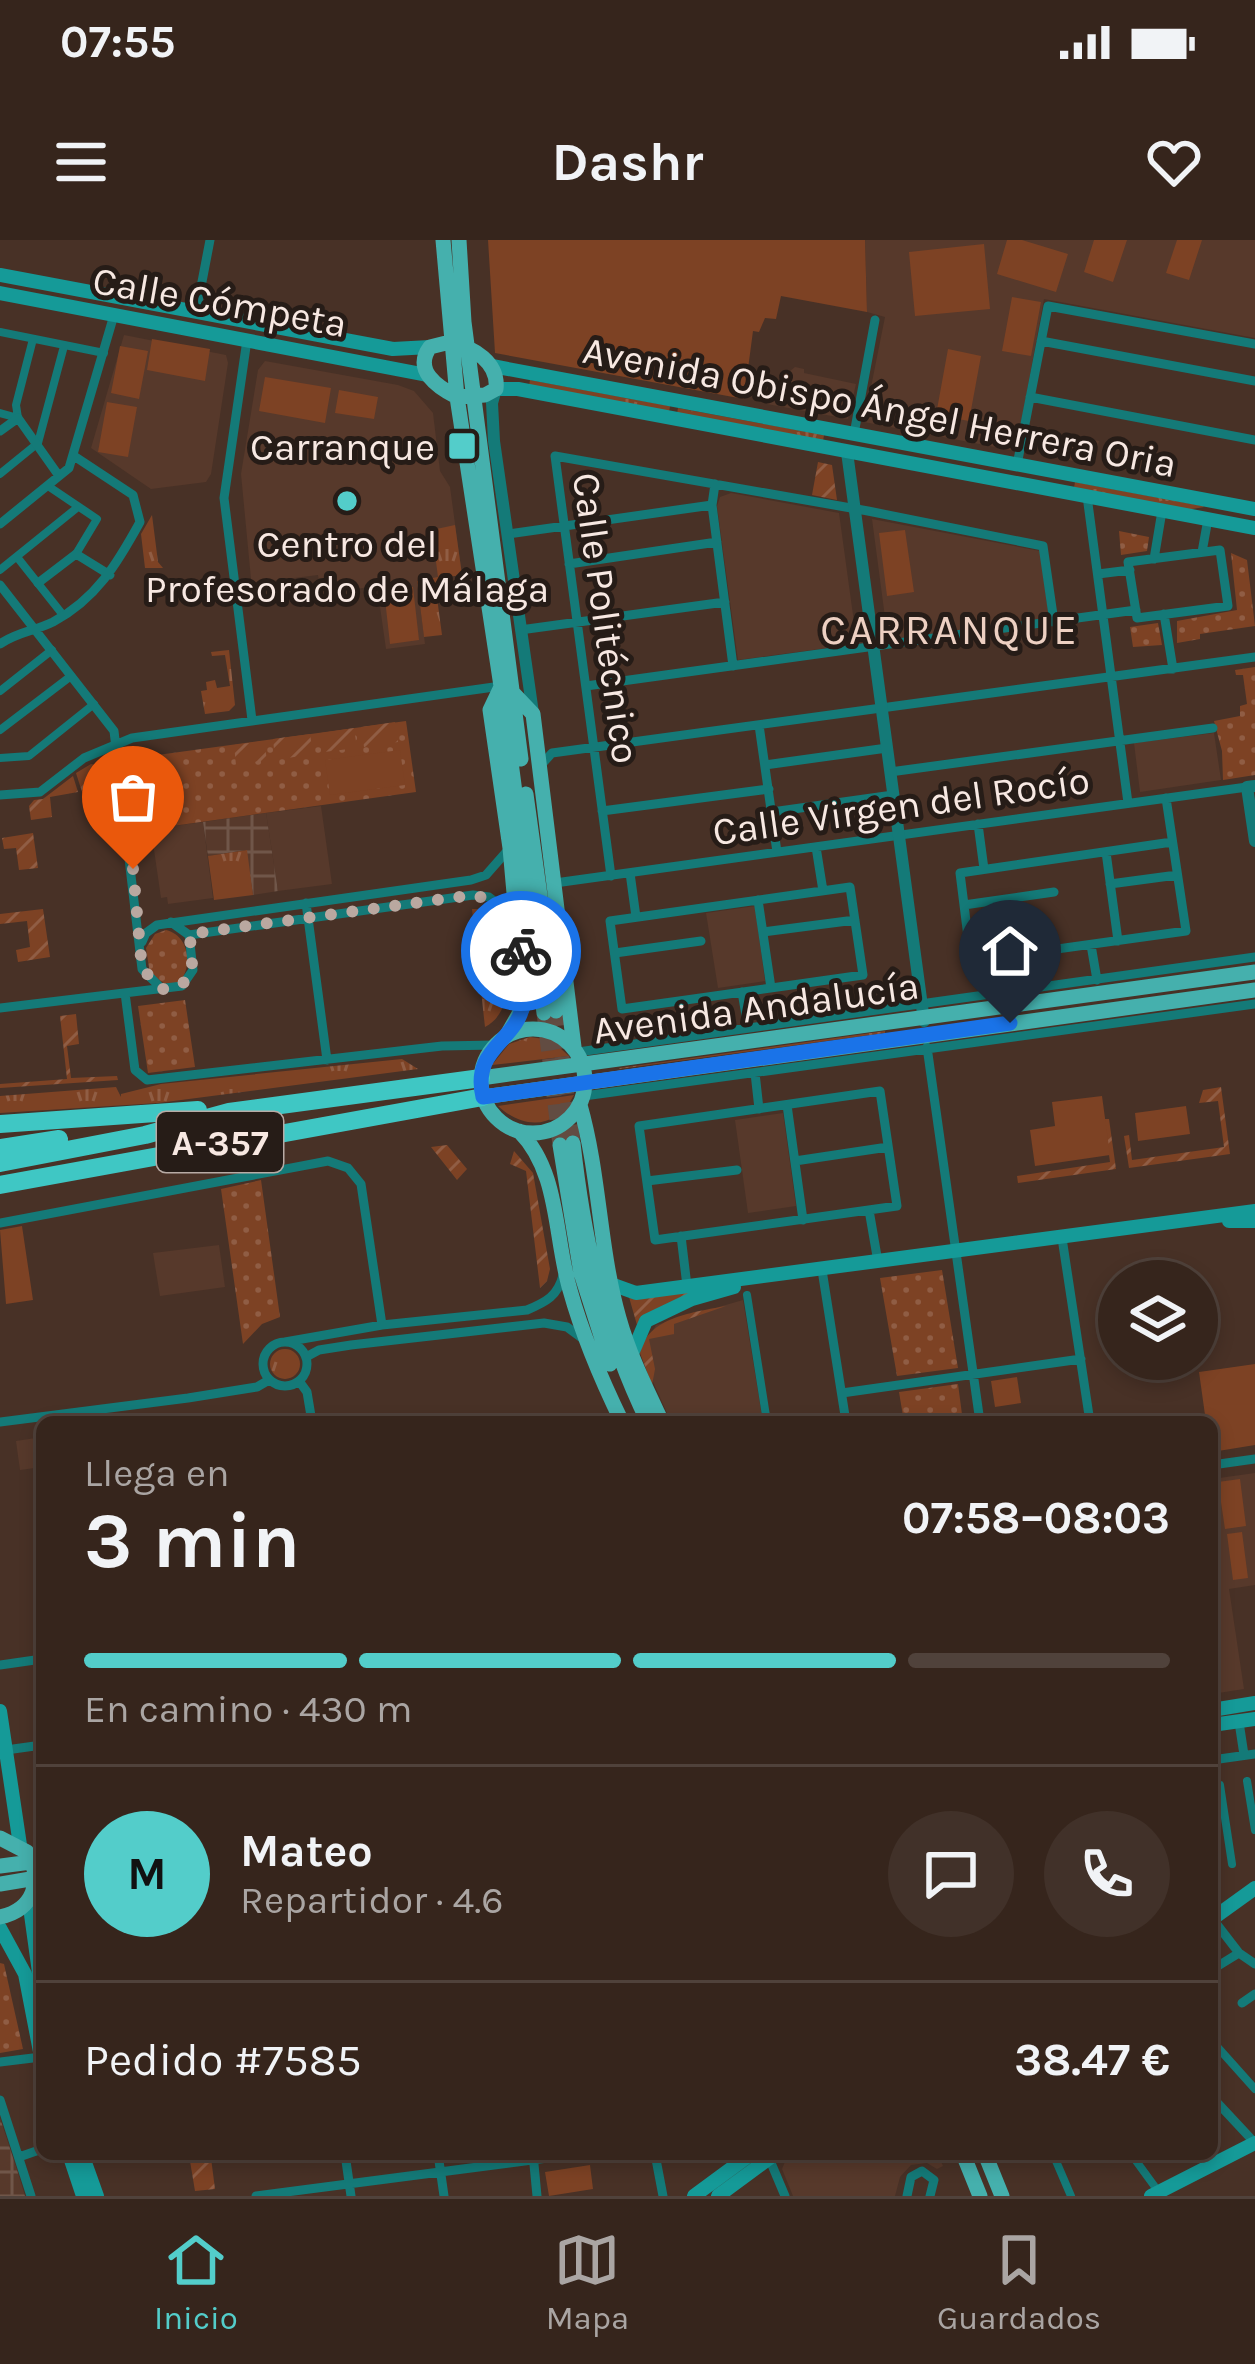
<!DOCTYPE html>
<html lang="es">
<meta charset="utf-8">
<style>
:root{--surface:#36251c;--page:#413129;--text:#f1f3f6;--muted:#aaa5a3;--line:#50423b;--accent:#53cdca}
body{margin:0;font-family:Karla,sans-serif;background:var(--page);color:var(--text);height:100vh;display:flex;flex-direction:column;font-size:45px;white-space:nowrap}
*{box-sizing:border-box;margin:0}
p{font-size:39px;color:var(--muted)}
.icon{flex:none;width:66px;height:66px;fill:none;stroke:currentColor;stroke-width:2;stroke-linecap:round;stroke-linejoin:round}
.map{position:relative;flex:1;overflow:hidden}
.panel{position:absolute;left:36px;top:1176px;width:1182px;height:744px;display:flex;flex-direction:column;background:var(--surface);border-radius:18px;box-shadow:0 6px 18px #0003,0 0 0 3px var(--line)}
.panel>*{flex:none}
.fabs{position:absolute;left:1098px;top:1020px;display:grid;gap:24px}
.fabs a{display:grid;place-items:center;width:120px;height:120px;border-radius:50%;background:var(--surface);box-shadow:0 6px 18px #0003,0 0 0 3px var(--line);font-size:60px}
.pin{position:absolute;display:grid;place-items:center;width:102px;height:102px;color:#fff;margin:-123px -51px;border-radius:50% 50% 50% 0;rotate:-45deg;box-shadow:0 0 12px #0007}
.pin .icon{rotate:45deg}
.courier{position:absolute;display:grid;place-items:center;width:120px;height:120px;margin:-60px;border:9px solid #1a73e8;border-radius:50%;background:#fff;color:#222;box-shadow:0 3px 15px #0007}
.summary em{font-style:normal;font-weight:700}
.summary div{display:flex;flex-direction:column-reverse}
.summary{display:flex;align-items:center;justify-content:space-between;height:204px;padding:0 48px}
h1{font-size:78px;font-weight:700;line-height:90px}
.bar{display:grid;grid-template-columns:repeat(4,1fr);gap:18px 12px;align-content:center;height:144px;padding:0 48px}
.bar i{height:15px;border-radius:9px;background:var(--line)}
.bar .on{background:var(--accent)}
.bar p{grid-column:span 4}
.line{display:flex;align-items:center;gap:30px;padding:0 48px;border-top:3px solid var(--line)}
.line div{flex:1}
.round{display:grid;place-items:center;flex:none;width:126px;height:126px;border-radius:63px;background:var(--page)}
.status{display:flex;justify-content:space-between;align-items:center;height:84px;padding:0 60px;background:var(--surface);direction:ltr}
.status svg{height:33px;fill:currentColor}
header{display:flex;justify-content:space-between;align-items:center;height:156px;padding:0 48px;background:var(--surface);font-size:54px;font-weight:700}
.menu{display:flex;justify-content:space-around;align-items:center;height:168px;border-top:3px solid var(--line);background:var(--surface);font-size:33px;color:var(--muted)}
.menu a{display:grid;justify-items:center;gap:6px}
.menu .on{color:var(--accent)}
.map>svg:first-child{display:block}
</style>
<div class="status"><b>07:55</b><svg viewBox="0 0 49 12"><path d="M0 12V9h3v3zM5 12V6h3v6zM10 12V3h3v9zM15 12V0h3v12zM26 1h20v11H26zM47 4h2v5h-2z"/></svg></div>
<header><svg class="icon" aria-label="menu" viewBox="0 0 24 24"><path d="M4 6h16M4 12h16M4 18h16"/></svg>Dashr<svg class="icon" aria-label="heart" viewBox="0 0 24 24"><path d="M12 20l-8-8c-3-5 5-10 8-4 3-6 11-1 8 4z"/></svg></header>
<div class="map">
<svg width="1255" height="1956" viewBox="0 0 1255 1956">
<defs>
<pattern id="industrial-grid" width="8" height="8" patternUnits="userSpaceOnUse" patternTransform="scale(3)"><rect width="8" height="8" fill="#57392b"/><path d="M0 4h8M4 0v8" fill="none" stroke="#705649"/></pattern>
<pattern id="grass-tufts" width="24" height="20" patternUnits="userSpaceOnUse" patternTransform="scale(3)"><rect width="24" height="20" fill="#7d4224"/><path d="M3 7l-1-3M5 7V3M7 7l1-3M15 17l-1-3M17 17v-4M19 17l1-3" fill="none" stroke="#905d44"/></pattern>
<pattern id="park-dots" width="8" height="8" patternUnits="userSpaceOnUse" patternTransform="scale(3)"><rect width="8" height="8" fill="#7d4224"/><path d="M2 2h.1M6 6h.1" fill="none" stroke="#905d44" stroke-width="1.8" stroke-linecap="round"/></pattern>
<pattern id="garden-furrows" width="10" height="10" patternUnits="userSpaceOnUse" patternTransform="scale(3)"><rect width="10" height="10" fill="#7d4224"/><path d="M-1 1l2-2M0 10L10 0M9 11l2-2" fill="none" stroke="#905d44"/></pattern>
</defs>
<rect width="100%" height="100%" fill="#483126"/>
<path fill="#57392b" d="M 865,0 L 1255,0 L 1255,98 L 1044,59 L 1016,211 L 864,182 L 885,77 L 867,72 Z
M 124,95 L 226,115 L 228,123 L 211,234 L 206,242 L 151,249 L 91,208 Z
M 265,121 L 398,145 L 414,151 L 433,173 L 440,231 L 450,247 L 462,335 L 417,341 L 425,404 L 386,409 L 377,346 L 321,354 L 318,335 L 255,343 L 251,339 L 241,234 L 258,130 Z
M 795,127 L 804,129 L 804,133 L 856,144 L 848,179 L 767,164 L 772,139 L 783,141 L 782,146 L 786,147 L 790,131 Z
M 1062,194 L 1099,201 L 1094,225 L 1058,218 Z
M 731,253 L 839,273 L 857,404 L 738,420 L 717,266 L 720,257 Z
M 872,279 L 1040,311 L 1049,378 L 888,400 Z
M 1214,493 L 1221,540 L 1140,552 L 1134,503 Z
M 321,566 L 332,644 L 278,651 L 266,573 Z
M 203,582 L 213,658 L 168,664 L 167,657 L 161,658 L 151,589 Z
M 755,666 L 765,741 L 718,748 L 706,673 Z
M 783,873 L 796,966 L 748,973 L 735,880 Z
M 219,1005 L 225,1047 L 160,1056 L 153,1013 Z
M 743,1060 L 763,1182 L 671,1182 L 640,1113 L 656,1085 Z
M 42,1197 L 42,1227 L 20,1230 L 16,1201 Z
M 1255,1233 L 1255,1345 L 1229,1349 L 1244,1449 L 1212,1454 L 1212,1239 Z
M 788,1914 L 938,1914 L 943,1926 L 937,1929 L 927,1923 L 911,1925 L 900,1937 L 895,1956 L 793,1956 L 782,1929 Z"/>
<path fill="url(#industrial-grid)" d="M 266,573 L 278,651 L 253,655 L 246,610 L 208,616 L 203,582 Z
M 0,1878 L 17,1930 L 25,1956 L 0,1956 Z"/>
<path fill="url(#grass-tufts)" d="M 530,140 L 670,166 L 669,172 L 529,146 Z
M 678,168 L 824,195 L 823,201 L 677,174 Z
M 1075,242 L 1203,266 L 1204,267 L 1186,270 L 1074,248 Z
M 152,275 L 158,322 L 163,328 L 145,328 L 141,294 Z
M 455,285 L 462,335 L 440,338 L 435,343 L 442,395 L 424,397 L 417,341 L 438,337 L 432,290 Z
M 229,410 L 235,465 L 229,471 L 205,474 L 201,451 L 207,450 L 206,442 L 215,440 L 217,448 L 230,446 L 225,415 L 212,416 L 211,412 Z
M 247,610 L 253,655 L 214,660 L 208,616 Z
M 472,669 L 491,669 L 498,676 C 502,711 522,767 485,787 Z
M 885,791 L 885,793 L 619,829 L 620,828 Z
M 530,797 L 551,800 L 569,816 L 492,825 L 509,804 Z
M 402,819 L 418,829 L 158,863 L 0,873 L 0,856 L 116,847 L 121,857 L 121,854 L 161,844 Z
M 574,855 C 557,888 525,891 498,866 Z
M270 1124a15 15 0 1 1 30 0a15 15 0 1 1-30 0Z"/>
<path fill="url(#park-dots)" d="M 1119,291 L 1149,297 L 1147,311 L 1121,315 Z
M 1231,313 L 1247,320 L 1255,386 L 1200,394 L 1200,399 L 1177,403 L 1177,381 L 1237,370 Z
M 1158,383 L 1162,405 L 1133,407 L 1130,387 Z
M 1255,427 L 1255,535 L 1223,540 L 1222,511 L 1214,481 L 1240,476 L 1240,466 L 1247,464 L 1243,435 L 1236,435 L 1235,430 Z
M 406,481 L 416,552 L 151,589 L 143,517 Z
M 166,690 C 190,696 193,727 179,743 L 168,746 L 150,734 L 146,708 L 155,694 Z
M 185,760 L 195,827 L 148,833 L 138,766 Z
M 261,940 L 280,1077 L 262,1084 L 243,1104 L 221,949 Z
M 942,1030 L 958,1128 L 897,1136 L 880,1038 Z
M 958,1144 L 963,1182 L 904,1182 L 899,1152 Z
M 0,1723 L 4,1724 L 23,1809 L 0,1813 Z"/>
<path fill="url(#garden-furrows)" d="M 818,222 L 832,225 L 837,260 L 812,255 Z
M 395,482 L 398,502 L 364,507 L 361,487 Z
M 354,488 L 357,508 L 324,512 L 321,493 Z
M 310,494 L 313,514 L 275,520 L 273,499 Z
M 264,501 L 267,520 L 236,525 L 234,505 Z
M 91,524 L 102,526 L 106,531 L 111,569 L 105,548 L 82,552 L 76,533 Z
M 73,536 L 78,552 L 50,557 L 52,577 L 31,580 L 29,566 L 34,560 L 43,559 Z
M 33,593 L 38,628 L 19,630 L 16,608 L 4,609 L 2,598 Z
M 43,669 L 50,717 L 18,722 L 16,710 L 30,707 L 27,681 L 0,684 L 0,674 Z
M 76,774 L 79,804 L 67,806 L 71,838 L 117,836 L 118,840 L 0,848 L 0,844 L 67,839 L 60,776 Z
M 1221,847 L 1230,914 L 1129,928 L 1124,896 L 1129,895 L 1132,920 L 1224,907 L 1218,861 L 1199,863 L 1203,850 Z
M 1104,879 L 1109,879 L 1116,929 L 1018,943 L 1017,936 L 1110,922 Z
M 447,905 L 467,929 L 457,940 L 431,907 Z
M 514,911 L 533,933 L 550,1029 L 547,1041 L 540,1048 L 526,931 L 510,924 Z
M 750,1041 L 637,1085 L 629,1057 Z
M 726,1066 L 674,1084 L 674,1094 L 649,1099 L 655,1129 L 652,1145 L 640,1113 C 647,1077 695,1072 726,1066 Z
M 211,1918 L 215,1949 L 195,1951 L 190,1921 Z"/>
<path fill="#7d4224" d="M 488,0 L 865,0 L 867,72 L 781,56 L 776,79 L 765,78 L 759,92 L 753,91 L 744,159 L 495,113 Z
M 1007,0 L 1022,0 L 1068,14 L 1056,52 L 997,34 Z
M 1094,0 L 1127,0 L 1113,42 L 1084,32 Z
M 1177,0 L 1202,0 L 1189,40 L 1166,33 Z
M 984,4 L 990,69 L 915,76 L 909,12 Z
M 1012,57 L 1041,62 L 1031,116 L 1002,111 Z
M 152,99 L 210,109 L 205,141 L 147,130 Z
M 120,106 L 148,111 L 139,159 L 111,153 Z
M 948,109 L 981,116 L 969,181 L 936,175 Z
M 265,137 L 331,148 L 325,183 L 259,171 Z
M 339,150 L 378,157 L 374,179 L 335,173 Z
M 107,162 L 137,167 L 128,217 L 98,212 Z
M 905,290 L 914,352 L 887,356 L 879,293 Z
M 413,347 L 419,400 L 390,404 L 384,350 Z
M 400,510 L 405,545 L 330,555 L 325,520 Z
M 1102,856 L 1110,915 L 1035,926 L 1030,890 L 1055,886 L 1052,862 Z
M 1186,866 L 1190,894 L 1138,901 L 1135,873 Z
M 22,986 L 33,1060 L 6,1064 L 0,990 Z
M 1255,1124 L 1255,1205 L 1212,1212 L 1212,1182 L 1206,1182 L 1199,1132 Z
M 1017,1137 L 1021,1163 L 995,1167 L 991,1141 Z
M 1240,1239 L 1246,1286 L 1225,1289 L 1218,1242 Z
M 1242,1292 L 1248,1338 L 1233,1340 L 1227,1294 Z
M 590,1925 L 593,1949 L 549,1956 L 545,1932 Z"/>
<g fill="none" stroke-linecap="round" stroke-linejoin="round">
<path stroke="#624c42" stroke-width="15" stroke-dasharray="15 8" stroke-linecap="butt" d="M 556,771 L 573,903
M 544,773 L 560,905"/>
<path stroke="#147a78" stroke-width="8" d="M 0,92 L 104,113
M 0,173 L 18,178 L 16,165 L 33,99
M 0,234 L 38,203 L 64,106
M 48,246 L 97,279 L 76,314
M 17,317 L 63,375
M 0,330 L 78,267
M 0,451 L 52,410
M 0,490 L 71,436
M 0,518 L 29,516 L 94,464
M 747,1055 L 767,1182
M 1247,1541 L 1255,1590
M 1220,1545 L 1232,1624
M 1212,1801 L 1255,1849
M 1053,1914 L 1071,1956
M 1131,1914 L 1158,1951"/>
<path stroke="#147a78" stroke-width="9" d="M 196,73 L 210,0
M 247,100 L 224,258 L 252,480
M 1041,101 L 1255,141
M 1030,157 L 1255,200
M 0,191 L 18,178 L 59,236
M 854,194 L 875,80
M 1017,225 L 1048,66 L 1255,104
M 715,244 L 712,265 L 733,426
M 1087,256 L 1128,563
M 0,284 L 69,228 L 114,75
M 508,294 L 712,265
M 1220,310 L 1228,366 L 1137,378 L 1128,322 Z
M 1202,312 L 1208,279
M 1154,319 L 1162,271
M 569,324 L 717,302
M 1098,334 L 1130,330
M 38,343 L 76,314 L 110,335
M 0,345 L 114,491 L 142,729 L 162,749
M 1164,374 L 1173,429
M 520,390 L 725,362
M 0,404 C 17,392 35,391 53,382 C 96,359 117,324 140,282 L 133,255 L 74,216
M 586,446 L 1136,370
M 759,485 L 777,612
M 542,524 L 552,513 L 1255,417
M 765,525 L 887,508
M 890,532 L 1213,488
M 0,555 L 40,552 L 84,518 L 132,498 L 501,446
M 1166,558 L 1186,691 L 971,721 L 960,633 L 1172,602
M 602,571 L 769,549
M 772,572 L 893,555
M 978,584 L 984,629
M 816,607 L 823,651
M 1106,612 L 1118,701
M 630,633 L 636,677
M 611,636 L 555,216 L 868,271 L 1043,306 L 1054,382
M 555,643 L 1247,547
M 1110,644 L 1177,635
M 850,647 L 863,735 L 622,769 L 610,681 Z
M 758,660 L 771,748
M 306,663 L 327,820
M 964,665 L 1054,652
M 763,692 L 855,680
M 189,695 L 473,655 L 489,657 L 516,677
M 142,702 L 146,693 L 157,685 L 471,640 L 486,635 L 508,610
M 1091,705 L 1097,740
M 615,713 L 701,701
M 742,752 L 748,787
M 125,753 L 135,830 L 147,840 L 442,806 L 495,805
M 0,768 L 182,746 L 193,730 L 189,695 L 171,682
M 927,807 L 980,1182
M 578,812 L 1255,717
M 755,833 L 759,869
M 880,851 L 897,966 L 655,1000 L 639,886 Z
M 584,856 L 1255,764
M 787,865 L 803,980
M 795,921 L 888,907
M 647,941 L 737,930
M 869,970 L 878,1022
M 0,983 L 328,921 L 348,928 L 361,944 L 382,1085
M 681,996 L 687,1046
M 1062,998 L 1090,1182
M 822,1030 L 846,1182
M263 1124a22 22 0 1 1 44 0a22 22 0 1 1-44 0Z
M 285,1102 L 382,1085 L 527,1070 C 546,1062 558,1056 563,1035
M 306,1117 L 319,1110 L 351,1105 L 544,1083 L 567,1087 L 582,1098
M 299,1141 L 307,1152 L 312,1182
M 842,1153 L 1081,1119
M 0,1182 L 188,1158 L 257,1147 L 269,1140
M 1212,1225 L 1255,1219
M 0,1425 L 42,1419
M 1239,1482 L 1244,1515
M 6,1510 L 42,1505
M 1212,1520 L 1255,1514
M 1212,1678 L 1239,1713 L 1255,1724
M 1213,1729 L 1239,1713
M 1242,1763 L 1255,1754
M 0,1822 L 41,1817
M 1212,1857 L 1255,1903
M 0,1860 L 31,1956
M 345,1914 L 351,1956
M 438,1914 L 444,1956
M 533,1914 L 537,1956
M 655,1914 L 663,1956
M 19,1917 L 42,1909
M 769,1918 L 785,1956
M 256,1956 L 578,1914
M 907,1956 L 911,1937 L 922,1931 L 934,1940 L 930,1956"/>
<path stroke="#147a78" stroke-width="12" d="M 496,149 L 492,163 L 494,201 L 533,473
M 847,212 L 924,781
M 1255,546 L 1247,547 L 1255,601"/>
<path stroke="#159a98" stroke-width="14" d="M 0,35 L 393,109 L 430,107
M 0,53 L 427,135
M 492,126 L 1255,269
M 496,149 L 518,149 L 1255,288
M 1229,981 L 1255,981
M 611,1044 L 636,1053 L 1255,971
M 631,1116 L 646,1081 L 692,1059 L 734,1047
M 1212,1470 L 1255,1463
M 0,1471 L 20,1605
M 1212,1485 L 1255,1479
M 29,1660 L 42,1754
M 1212,1679 L 1255,1648
M 0,1688 L 25,1734 L 42,1822
M 69,1914 L 83,1956
M 82,1914 L 97,1956
M 694,1956 L 751,1914
M 718,1956 L 775,1914
M 1151,1956 L 1255,1903"/>
<path stroke="#45b0ad" stroke-width="15" d="M 443,0 L 457,157 L 501,446 L 544,773
M 459,0 L 464,82 L 521,519
M 450,102 C 474,107 499,123 496,149 L 485,155 L 457,157 C 437,147 413,130 430,107 Z
M 500,449 L 490,470 L 510,608 L 524,765 L 507,795
M 514,454 L 533,474 L 574,807
M 526,554 L 556,771
M481 841a52 52 0 1 1 104 0a52 52 0 1 1-104 0Z
M 481,838 L 1255,732
M 483,857 L 1255,750
M 580,865 C 600,935 599,1009 619,1078 C 629,1114 646,1148 662,1182
M 519,891 C 560,932 554,997 570,1050 C 583,1097 601,1139 622,1182
M 573,903 C 584,1002 604,1092 648,1182
M 560,905 L 581,1033 L 610,1124
M 0,1598 L 27,1612 C 44,1641 33,1670 0,1677
M 0,1626 L 39,1621
M 0,1644 L 42,1637
M 963,1914 L 980,1956
M 985,1914 L 1002,1956"/>
<path stroke="#3fc7c4" stroke-width="18" d="M 0,884 L 198,870
M 0,908 L 59,899
M 0,923 L 145,895 L 229,872 L 481,838
M 0,945 L 483,857"/>
</g>
<g fill="none" stroke-linecap="round" stroke-linejoin="round">
<path stroke="#baa8a0" stroke-width="12" stroke-dasharray="0 21.6" d="M 133,629 L 142,729 L 163,749 C 197,747 194,723 189,694 L 473,655 L 498,662 L 518,679 L 521,711"/>
<path stroke="#1a73e8" stroke-width="15" d="M 521,711 C 522,727 526,746 524,761 C 518,802 471,807 483,857 L 1010,783"/>
</g>
<g fill="#53cdca" stroke="#261c17" stroke-width="4.5">
<rect x="447" y="191" width="30" height="30" rx="6"/>
<circle cx="347" cy="261" r="12"/>
</g>
<g text-anchor="middle" stroke-width="10" stroke-linejoin="round" paint-order="stroke">
<rect fill="#261c17" stroke="#b8aba5" stroke-width="3" x="157" y="872" width="126" height="60" rx="9"/>
<g font-size="36" font-weight="bold" fill="#f7e8e2">
<text x="220" y="915">A-357</text>
</g>
<g font-size="39" fill="#f7e8e2" stroke="#261c17">
<text transform="translate(220 61) rotate(10)" y="14">Calle Cómpeta</text>
<text transform="translate(880 166) rotate(11)" y="14">Avenida Obispo Ángel Herrera Oria</text>
<text transform="translate(607 378) rotate(82)" y="14">Calle Politécnico</text>
<text transform="translate(901 565) rotate(-8)" y="14">Calle Virgen del Rocío</text>
<text transform="translate(756 767) rotate(-8)" y="14">Avenida Andalucía</text>
</g>
<g font-size="39" fill="#f7e8e2" stroke="#261c17" text-anchor="end">
<text x="435" y="220">Carranque</text>
<text x="347" y="317" text-anchor="middle">Centro del<tspan x="347" dy="45">Profesorado de Málaga</tspan></text>
</g>
<g font-size="42" letter-spacing="3" fill="#edd0c2" stroke="#261c17">
<text x="950" y="404">CARRANQUE</text>
</g>
</g>
</svg>
<div class="fabs">
<a><svg class="icon" aria-label="layers" viewBox="0 0 24 24"><path d="M12 4l9 5-9 5-9-5zM3 14l9 5 9-5"/></svg></a>
</div>
<div class="pin" style="left:133px;top:629px;background:#ea580c"><svg class="icon" aria-label="bag" viewBox="0 0 24 24"><path d="M5 8h14l-1 12H6zM9 8a3 3 0 0 1 6 0"/></svg></div>
<div class="pin" style="left:1010px;top:783px;background:#1f2937"><svg class="icon" aria-label="home" viewBox="0 0 24 24"><path d="M3 11l9-7 9 7M6 9v11h12V9"/></svg></div>
<div class="courier" style="left:521px;top:711px"><svg class="icon" aria-label="bike" viewBox="0 0 24 24"><circle cx="6" cy="16" r="4"/><circle cx="18" cy="16" r="4"/><path d="M6 16l4-8h5l3 8M10 8l3 8H6M13 5h3"/></svg></div>
<section class="panel">
<div class="summary"><div><h1>3 min</h1><p>Llega en</p></div><em>07:58–08:03</em></div>
<div class="bar"><i class="on"></i><i class="on"></i><i class="on"></i><i></i><p>En camino · 430 m</p></div>
<div class="line" style="height:216px"><b class="round" style="background:var(--accent);color:#111">M</b><div><b>Mateo</b><p>Repartidor · 4.6</p></div><a class="round"><svg class="icon" aria-label="chat" viewBox="0 0 24 24"><path d="M4 5h16v11H9l-5 4z"/></svg></a><a class="round"><svg class="icon" aria-label="phone" viewBox="0 0 24 24"><path d="M5 4h4l2 5-3 2q2 4 5 5l2-3 5 2v4C11 20 4 13 5 4z"/></svg></a></div>
<div class="line" style="height:156px"><div>Pedido #7585</div><b>38.47 €</b></div>
</section>
</div>
<nav class="menu">
<a class="on"><svg class="icon" aria-label="home" viewBox="0 0 24 24"><path d="M3 11l9-7 9 7M6 9v11h12V9"/></svg>Inicio</a>
<a><svg class="icon" aria-label="map" viewBox="0 0 24 24"><path d="M3 6l6-2 6 2 6-2v14l-6 2-6-2-6 2zM9 4v14M15 6v14"/></svg>Mapa</a>
<a><svg class="icon" aria-label="saved" viewBox="0 0 24 24"><path d="M7 4h10v16l-5-4-5 4z"/></svg>Guardados</a>
</nav>
